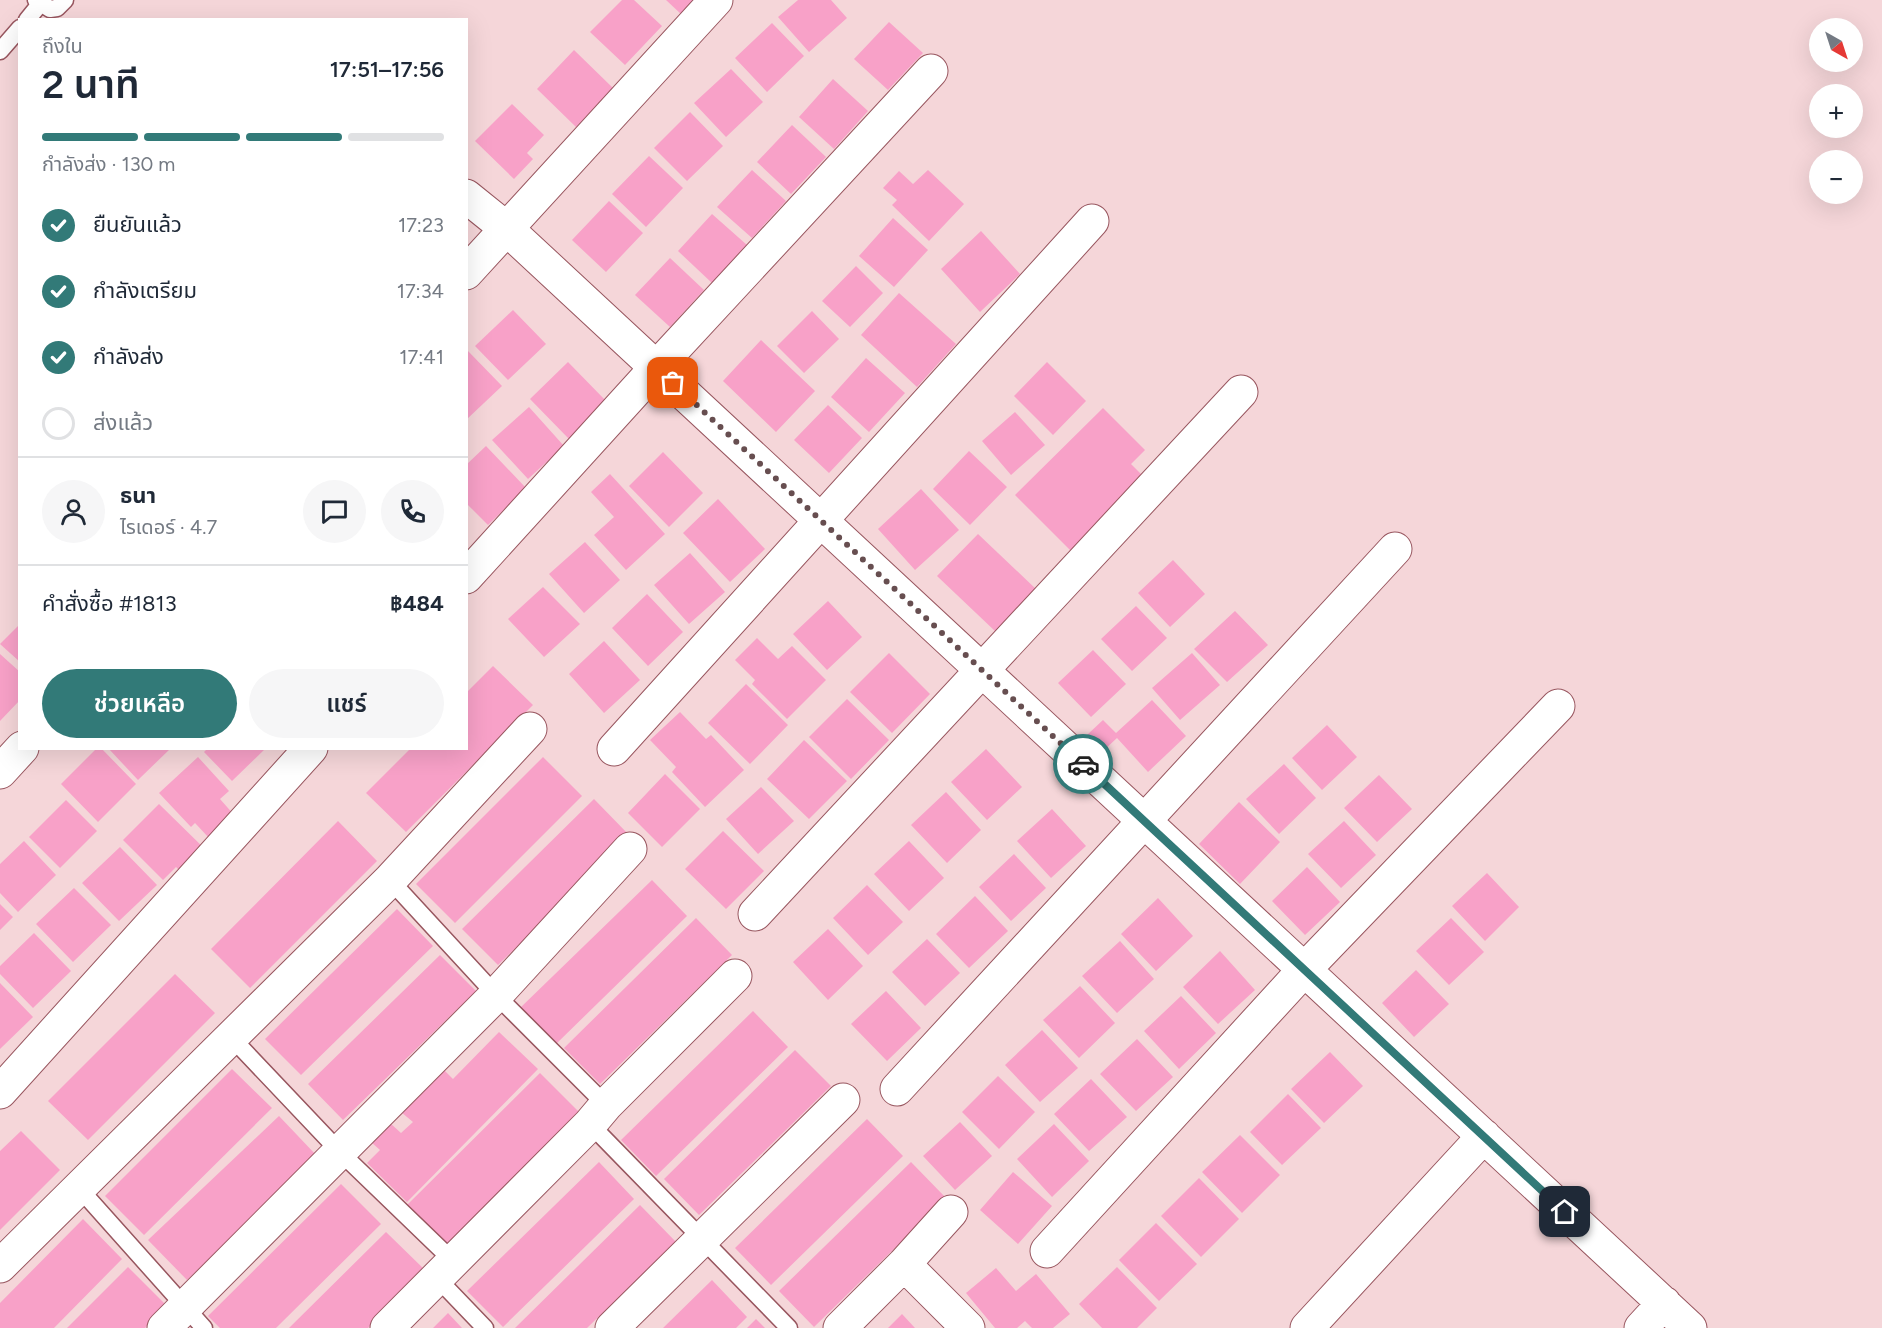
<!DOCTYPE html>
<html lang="th">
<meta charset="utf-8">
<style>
:root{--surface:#fff;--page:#f6f6f7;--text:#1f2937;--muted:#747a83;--line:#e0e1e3;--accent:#327a78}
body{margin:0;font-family:Figtree,"Noto Sans Thai",sans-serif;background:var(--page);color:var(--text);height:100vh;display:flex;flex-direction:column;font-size:22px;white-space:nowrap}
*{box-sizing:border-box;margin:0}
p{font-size:20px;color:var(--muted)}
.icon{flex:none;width:33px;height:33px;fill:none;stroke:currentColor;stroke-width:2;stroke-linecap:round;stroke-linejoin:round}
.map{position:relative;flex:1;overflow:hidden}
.panel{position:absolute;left:18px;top:18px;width:450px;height:732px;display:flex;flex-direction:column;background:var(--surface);border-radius:0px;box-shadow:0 6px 24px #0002}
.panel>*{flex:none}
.needle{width:39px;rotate:141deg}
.controls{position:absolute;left:1809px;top:18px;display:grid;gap:12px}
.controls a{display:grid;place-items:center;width:54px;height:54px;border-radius:50%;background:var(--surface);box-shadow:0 6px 24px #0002;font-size:30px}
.pin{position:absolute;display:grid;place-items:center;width:51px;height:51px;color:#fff;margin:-26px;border-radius:12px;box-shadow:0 3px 9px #0006}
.courier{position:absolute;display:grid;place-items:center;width:60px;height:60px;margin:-30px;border:4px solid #327a78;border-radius:50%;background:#fff;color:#222;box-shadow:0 2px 8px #0007}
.overview em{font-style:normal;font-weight:600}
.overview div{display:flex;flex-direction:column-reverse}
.overview{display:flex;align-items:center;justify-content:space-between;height:102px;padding:0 24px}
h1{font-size:39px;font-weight:600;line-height:45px}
.bar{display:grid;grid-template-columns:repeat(4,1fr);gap:9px 6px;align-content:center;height:72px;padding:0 24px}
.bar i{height:8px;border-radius:4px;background:var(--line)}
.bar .selected{background:var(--accent)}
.bar p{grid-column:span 4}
.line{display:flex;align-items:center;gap:15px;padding:0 24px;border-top:2px solid var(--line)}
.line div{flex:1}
.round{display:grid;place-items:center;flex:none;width:63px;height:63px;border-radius:32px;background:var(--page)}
ol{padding:0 24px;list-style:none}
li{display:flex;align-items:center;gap:18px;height:66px}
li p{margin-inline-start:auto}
li .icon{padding:6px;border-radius:50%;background:var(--accent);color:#fff;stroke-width:4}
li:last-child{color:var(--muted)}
li i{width:33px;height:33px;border:3px solid var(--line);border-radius:50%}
.action{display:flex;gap:12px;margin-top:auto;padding:12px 24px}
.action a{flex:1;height:69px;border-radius:36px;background:var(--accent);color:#fff;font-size:24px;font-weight:600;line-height:69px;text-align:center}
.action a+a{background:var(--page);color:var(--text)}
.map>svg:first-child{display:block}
</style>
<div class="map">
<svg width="1882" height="1328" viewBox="0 0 1882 1328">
<rect width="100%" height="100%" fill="#f5d6d9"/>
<path fill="#f8a1c8" d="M 622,0 L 634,0 L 662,26 L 625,65 L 590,32 Z
M 666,0 L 697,0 L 682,15 Z
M 798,0 L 831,0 L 847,18 L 809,52 L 778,17 Z
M 889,22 L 923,53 L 888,90 L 854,59 Z
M 772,23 L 804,56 L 767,92 L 735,58 Z
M 574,50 L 613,88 L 576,127 L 537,89 Z
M 731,69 L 763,102 L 726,137 L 694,103 Z
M 833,79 L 868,111 L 834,149 L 799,117 Z
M 512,104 L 544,135 L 527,153 L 533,159 L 514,179 L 475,141 Z
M 690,112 L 723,146 L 687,181 L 654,148 Z
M 792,125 L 826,157 L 791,194 L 757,162 Z
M 649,156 L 683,188 L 646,227 L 612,194 Z
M 752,170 L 786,201 L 752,238 L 717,207 Z
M 928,170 L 964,204 L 929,241 L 892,205 L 897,200 L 883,188 L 899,171 L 913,184 Z
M 609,201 L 643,233 L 606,272 L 572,240 Z
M 712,214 L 747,245 L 712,283 L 678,251 Z
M 893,218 L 928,250 L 894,287 L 859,256 Z
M 981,231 L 1020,274 L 980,312 L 941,269 Z
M 670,258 L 704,290 L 670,327 L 635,295 Z
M 856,266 L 883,293 L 850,327 L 822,301 Z
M 899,293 L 956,344 L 917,387 L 861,335 Z
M 513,310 L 546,344 L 508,380 L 475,346 Z
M 812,311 L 839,339 L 804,373 L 777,346 Z
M 761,340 L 815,391 L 776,432 L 723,381 Z
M 468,351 L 502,386 L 466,420 L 466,352 Z
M 866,358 L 905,393 L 869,432 L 831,397 Z
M 568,362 L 607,402 L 569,439 L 530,399 Z
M 1047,362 L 1086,401 L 1053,435 L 1014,396 Z
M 828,405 L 862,438 L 829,473 L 794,440 Z
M 529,407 L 564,446 L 528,479 L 492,440 Z
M 1103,408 L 1145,450 L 1131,464 L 1147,480 L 1073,553 L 1015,495 Z
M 1015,412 L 1045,445 L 1011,475 L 982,441 Z
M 486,446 L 526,488 L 488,525 L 466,503 L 466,465 Z
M 969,451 L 1007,487 L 970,525 L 933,489 Z
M 663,452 L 703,493 L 669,527 L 629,486 Z
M 610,474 L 665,534 L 626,570 L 594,535 L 614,517 L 591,492 Z
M 921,489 L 959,530 L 915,570 L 878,529 Z
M 718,499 L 765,549 L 730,582 L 683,533 Z
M 978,534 L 1037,590 L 996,632 L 937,576 Z
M 585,542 L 620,580 L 584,613 L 549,574 Z
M 690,553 L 725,592 L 689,624 L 654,585 Z
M 1173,560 L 1205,594 L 1170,627 L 1138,593 Z
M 543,587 L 580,624 L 544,657 L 508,619 Z
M 647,594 L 683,632 L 648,666 L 612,628 Z
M 828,601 L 862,637 L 827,670 L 793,634 Z
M 1136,606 L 1167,638 L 1132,671 L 1101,639 Z
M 1235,611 L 1268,645 L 1227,682 L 1194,649 Z
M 20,624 L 20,662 L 0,644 Z
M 757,638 L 778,659 L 792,646 L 826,680 L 787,719 L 752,684 L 755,680 L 735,660 Z
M 604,641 L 640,680 L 604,713 L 569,674 Z
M 1093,650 L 1126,684 L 1091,717 L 1058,683 Z
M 889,653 L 930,694 L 892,733 L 850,692 Z
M 1192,653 L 1220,685 L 1180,720 L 1152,688 Z
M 0,654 L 20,672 L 20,700 L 0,721 Z
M 493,666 L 533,705 L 406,832 L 366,793 L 411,748 L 466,748 L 466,693 Z
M 746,684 L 788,725 L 750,764 L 708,723 Z
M 847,699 L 889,740 L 851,779 L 809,737 Z
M 1152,700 L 1186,736 L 1148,772 L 1117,738 L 1103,751 L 1087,735 L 1103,720 L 1116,733 Z
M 680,712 L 706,739 L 711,735 L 744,770 L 705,807 L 672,772 L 676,767 L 650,740 Z
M 1327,725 L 1357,757 L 1322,790 L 1292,758 Z
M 804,740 L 847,781 L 809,819 L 767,779 Z
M 97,748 L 101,748 L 136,784 L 98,822 L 61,784 Z
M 108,748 L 171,748 L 138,780 Z
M 208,748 L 266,748 L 232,781 L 204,752 Z
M 986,749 L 1022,787 L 987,820 L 951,782 Z
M 198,757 L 229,791 L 220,799 L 235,816 L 210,839 L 195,823 L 191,827 L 159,793 Z
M 543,757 L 582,796 L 455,923 L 416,884 Z
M 1284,764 L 1316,798 L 1279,834 L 1246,799 Z
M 665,774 L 700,809 L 662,847 L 628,813 Z
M 1379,775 L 1412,809 L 1377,842 L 1344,808 Z
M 761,787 L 794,821 L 758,854 L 726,819 Z
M 946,792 L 981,830 L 947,863 L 911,825 Z
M 594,799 L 630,836 L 498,965 L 462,929 Z
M 66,800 L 97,831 L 60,868 L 29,837 Z
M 1239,802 L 1280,842 L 1240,884 L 1199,844 Z
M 159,804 L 210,854 L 187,878 L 176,867 L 163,880 L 123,840 Z
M 1052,809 L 1086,846 L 1051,878 L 1017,841 Z
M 338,821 L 377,861 L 250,988 L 211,949 Z
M 1344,821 L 1376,855 L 1341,888 L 1308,854 Z
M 723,831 L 764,871 L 726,909 L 685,869 Z
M 24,841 L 56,875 L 18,912 L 0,893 L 0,864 Z
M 909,841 L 944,878 L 909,911 L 874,874 Z
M 120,847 L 157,885 L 119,921 L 82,883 Z
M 1014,854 L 1046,888 L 1011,921 L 979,887 Z
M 1307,867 L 1340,902 L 1305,935 L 1272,901 Z
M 1487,873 L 1519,907 L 1485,941 L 1452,906 Z
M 652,880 L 687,916 L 555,1045 L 519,1009 Z
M 867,885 L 903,922 L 868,955 L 833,918 Z
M 74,888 L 111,925 L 73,962 L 36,924 Z
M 975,896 L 1008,931 L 969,968 L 936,934 Z
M 1158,898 L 1193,936 L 1156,971 L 1121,934 Z
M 0,904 L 13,917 L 0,930 Z
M 397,909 L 433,946 L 301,1075 L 265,1039 Z
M 696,918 L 732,955 L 600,1084 L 564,1048 Z
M 1451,918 L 1484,952 L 1449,985 L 1416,951 Z
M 828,929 L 863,966 L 828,1000 L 793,962 Z
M 34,933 L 71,971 L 33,1008 L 0,974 L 0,966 Z
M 927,939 L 960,973 L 925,1006 L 892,972 Z
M 1120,941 L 1154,979 L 1117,1013 L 1082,976 Z
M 1220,951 L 1255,990 L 1218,1024 L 1183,987 Z
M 440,955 L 476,991 L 343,1120 L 308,1084 Z
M 1416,970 L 1449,1004 L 1414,1037 L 1382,1003 Z
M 175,974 L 215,1013 L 88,1140 L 48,1101 Z
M 0,983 L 33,1017 L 0,1049 Z
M 1080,986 L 1115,1023 L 1079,1058 L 1043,1020 Z
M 886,991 L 921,1028 L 887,1061 L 851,1024 Z
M 1181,996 L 1216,1033 L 1179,1069 L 1144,1031 Z
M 753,1011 L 788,1047 L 656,1176 L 621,1140 Z
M 1042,1030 L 1078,1068 L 1040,1102 L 1005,1065 Z
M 499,1032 L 538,1069 L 407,1202 L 367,1163 L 380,1150 L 371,1142 L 390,1123 L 401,1133 L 413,1122 L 401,1112 L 443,1069 L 453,1079 Z
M 1137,1039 L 1173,1077 L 1136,1111 L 1100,1074 Z
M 795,1050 L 831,1086 L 699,1215 L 664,1179 Z
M 1330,1052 L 1363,1086 L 1324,1123 L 1291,1089 Z
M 232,1069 L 272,1108 L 144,1235 L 105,1196 Z
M 540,1073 L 580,1113 L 447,1245 L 407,1205 Z
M 998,1076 L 1035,1112 L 999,1149 L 962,1112 Z
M 1091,1079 L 1127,1117 L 1089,1151 L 1054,1114 Z
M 1288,1094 L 1321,1128 L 1282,1165 L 1250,1132 Z
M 279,1116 L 317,1156 L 187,1280 L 148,1240 Z
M 867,1119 L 903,1156 L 771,1285 L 735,1248 Z
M 960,1122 L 992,1156 L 955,1190 L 923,1156 Z
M 1054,1124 L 1089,1161 L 1052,1197 L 1017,1159 Z
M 21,1131 L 60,1170 L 0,1230 L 0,1151 Z
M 1240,1135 L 1280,1175 L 1242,1213 L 1202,1172 Z
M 599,1162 L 634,1199 L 503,1327 L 467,1291 Z
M 911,1162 L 946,1198 L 814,1327 L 779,1291 Z
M 1013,1172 L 1052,1206 L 1018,1244 L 980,1210 Z
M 1199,1178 L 1239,1219 L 1201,1257 L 1161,1216 Z
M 341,1184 L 381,1224 L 276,1328 L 220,1328 L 208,1316 Z
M 640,1205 L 676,1242 L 587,1328 L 515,1328 Z
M 83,1219 L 122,1259 L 54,1328 L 0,1328 L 0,1303 Z
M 1156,1223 L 1197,1264 L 1159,1301 L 1119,1260 Z
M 386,1232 L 426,1271 L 368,1328 L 289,1328 Z
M 128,1267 L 167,1306 L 145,1328 L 67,1328 Z
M 1117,1267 L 1157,1308 L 1137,1328 L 1102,1328 L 1079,1304 Z
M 996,1268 L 1016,1291 L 1036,1274 L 1070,1314 L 1053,1328 L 1032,1328 L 1025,1321 L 1017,1328 L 995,1328 L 966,1293 Z
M 712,1280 L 747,1317 L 736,1328 L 663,1328 Z
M 448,1313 L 462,1328 L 433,1328 Z
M 902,1314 L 915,1328 L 888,1328 Z
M 756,1319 L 765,1328 L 747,1328 Z"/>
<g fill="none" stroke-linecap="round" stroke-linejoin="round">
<defs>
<path id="service" d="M 36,0 L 50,9 L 57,8 L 65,0
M 27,20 L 40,4
M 0,51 L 20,28
M 390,880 L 496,995 L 606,1105
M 231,1037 L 340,1152 L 453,1261
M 590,1124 L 789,1328
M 79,1188 L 204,1328
M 437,1278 L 485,1328"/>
<path id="minor" d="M 466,196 L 507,229 L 1690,1328
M 466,273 L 716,0
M 466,577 L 656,368 L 931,71
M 614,749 L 1092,221
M 0,772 L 22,748
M 755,914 L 1241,392
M 897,1089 L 1395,549
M 0,1092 L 311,748
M 1047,1251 L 1304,970 L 1558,706
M 904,1264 L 968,1328
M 0,1266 L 390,880 L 530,729
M 164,1328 L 496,995 L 630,849
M 387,1328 L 590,1124 L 606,1105 L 735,976
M 612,1328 L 843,1100
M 840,1328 L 904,1264 L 951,1212
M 1307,1328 L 1484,1136
M 1641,1328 L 1664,1303"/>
</defs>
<use href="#service" stroke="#98565f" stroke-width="19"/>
<use href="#minor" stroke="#98565f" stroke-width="35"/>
<use href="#service" stroke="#fff" stroke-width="16"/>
<use href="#minor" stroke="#fff" stroke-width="33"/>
</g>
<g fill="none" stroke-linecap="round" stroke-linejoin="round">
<path stroke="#674e50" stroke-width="6" stroke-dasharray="0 10.8" d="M 673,383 L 1083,764"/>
<path stroke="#327a78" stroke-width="8" d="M 1083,764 L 1565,1212"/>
</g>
</svg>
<div class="controls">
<a><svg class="needle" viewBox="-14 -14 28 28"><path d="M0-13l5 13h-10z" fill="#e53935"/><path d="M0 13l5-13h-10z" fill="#747a83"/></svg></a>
<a>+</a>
<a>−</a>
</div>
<div class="pin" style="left:673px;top:383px;background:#ea580c"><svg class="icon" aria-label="bag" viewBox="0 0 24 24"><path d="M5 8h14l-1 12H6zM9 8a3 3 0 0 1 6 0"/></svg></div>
<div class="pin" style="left:1565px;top:1212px;background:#1f2937"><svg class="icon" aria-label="home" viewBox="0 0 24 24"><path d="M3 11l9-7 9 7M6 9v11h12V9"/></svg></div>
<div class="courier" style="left:1083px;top:764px"><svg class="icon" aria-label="car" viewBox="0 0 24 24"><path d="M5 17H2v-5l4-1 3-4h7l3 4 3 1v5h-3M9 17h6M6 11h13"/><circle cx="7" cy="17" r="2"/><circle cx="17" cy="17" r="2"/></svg></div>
<section class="panel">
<div class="overview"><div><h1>2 นาที</h1><p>ถึงใน</p></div><em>17:51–17:56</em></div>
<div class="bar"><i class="selected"></i><i class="selected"></i><i class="selected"></i><i></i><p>กำลังส่ง · 130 m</p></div>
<ol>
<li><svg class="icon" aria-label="check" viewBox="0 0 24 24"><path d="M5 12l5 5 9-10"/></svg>ยืนยันแล้ว<p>17:23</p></li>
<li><svg class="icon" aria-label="check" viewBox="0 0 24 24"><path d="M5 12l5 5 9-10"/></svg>กำลังเตรียม<p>17:34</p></li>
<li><svg class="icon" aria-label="check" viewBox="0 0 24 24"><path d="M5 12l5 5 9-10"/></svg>กำลังส่ง<p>17:41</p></li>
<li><i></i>ส่งแล้ว</li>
</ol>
<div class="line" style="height:108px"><a class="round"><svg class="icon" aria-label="person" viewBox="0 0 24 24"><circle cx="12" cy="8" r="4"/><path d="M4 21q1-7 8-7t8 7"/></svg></a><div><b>ธนา</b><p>ไรเดอร์ · 4.7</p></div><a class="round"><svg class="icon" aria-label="chat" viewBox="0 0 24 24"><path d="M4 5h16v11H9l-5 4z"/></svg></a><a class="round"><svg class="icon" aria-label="phone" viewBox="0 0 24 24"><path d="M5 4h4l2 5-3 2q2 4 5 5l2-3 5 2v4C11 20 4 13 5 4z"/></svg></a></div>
<div class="line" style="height:78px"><div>คำสั่งซื้อ #1813</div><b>฿484</b></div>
<div class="action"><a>ช่วยเหลือ</a><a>แชร์</a></div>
</section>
</div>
